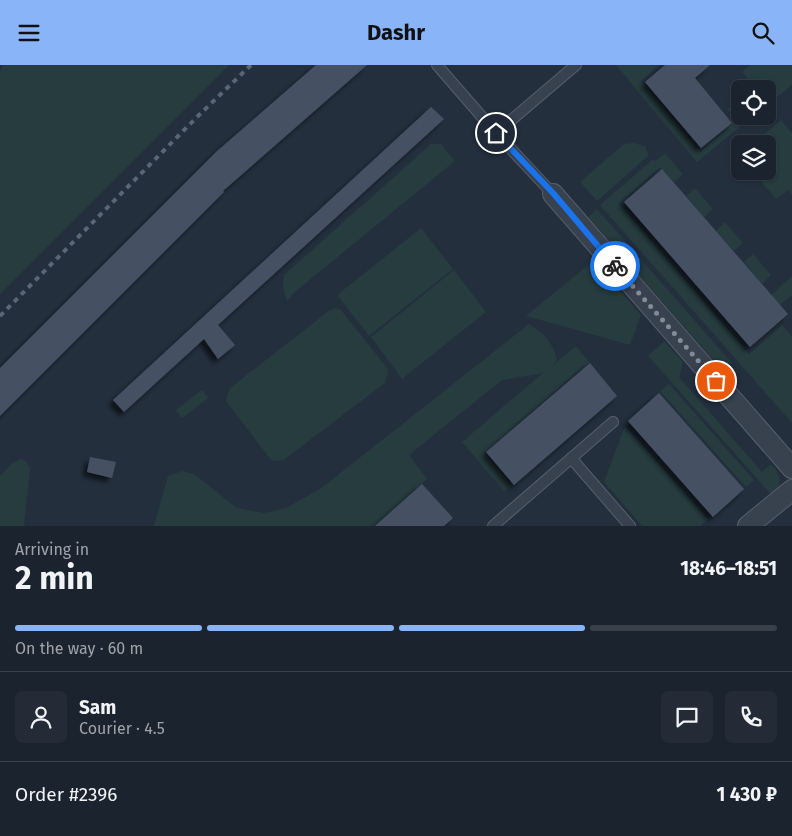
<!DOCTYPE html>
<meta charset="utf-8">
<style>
:root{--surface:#1b232e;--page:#242b36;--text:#f1f3f6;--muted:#a0a4aa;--line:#39404a;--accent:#8ab4f8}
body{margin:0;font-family:"Fira Sans",sans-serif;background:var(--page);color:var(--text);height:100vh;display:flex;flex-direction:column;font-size:19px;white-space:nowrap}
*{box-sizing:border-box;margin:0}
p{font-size:16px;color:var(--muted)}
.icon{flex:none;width:28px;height:28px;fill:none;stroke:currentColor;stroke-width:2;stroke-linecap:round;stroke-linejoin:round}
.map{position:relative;height:461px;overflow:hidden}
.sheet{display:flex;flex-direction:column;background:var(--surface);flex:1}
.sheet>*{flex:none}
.controls{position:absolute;left:731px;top:15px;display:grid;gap:10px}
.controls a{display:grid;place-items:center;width:45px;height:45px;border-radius:8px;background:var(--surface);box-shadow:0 1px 4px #0004,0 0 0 1px var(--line);font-size:25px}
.pin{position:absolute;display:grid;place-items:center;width:42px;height:42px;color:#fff;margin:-21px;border:2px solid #fff;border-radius:50%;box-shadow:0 1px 5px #0007}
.courier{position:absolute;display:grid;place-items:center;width:50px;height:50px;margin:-25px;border:4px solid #1a73e8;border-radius:50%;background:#fff;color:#222;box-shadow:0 1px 6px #0007}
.headline em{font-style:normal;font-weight:700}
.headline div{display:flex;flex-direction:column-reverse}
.headline{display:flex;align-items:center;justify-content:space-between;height:85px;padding:0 15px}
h1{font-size:32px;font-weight:700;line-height:38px}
.bar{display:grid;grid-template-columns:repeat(4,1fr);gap:8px 5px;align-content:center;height:60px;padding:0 15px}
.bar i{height:6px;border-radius:4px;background:var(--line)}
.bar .on{background:var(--accent)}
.bar p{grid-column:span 4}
.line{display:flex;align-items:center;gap:12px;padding:0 15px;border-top:1px solid var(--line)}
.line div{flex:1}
.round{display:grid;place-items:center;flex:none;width:52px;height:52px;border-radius:8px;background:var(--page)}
header{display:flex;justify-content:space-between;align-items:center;height:65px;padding:0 15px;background:var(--accent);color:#111;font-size:22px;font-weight:700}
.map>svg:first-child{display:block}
</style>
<header><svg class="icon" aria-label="menu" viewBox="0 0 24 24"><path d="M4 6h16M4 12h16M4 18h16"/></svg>Dashr<svg class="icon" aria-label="search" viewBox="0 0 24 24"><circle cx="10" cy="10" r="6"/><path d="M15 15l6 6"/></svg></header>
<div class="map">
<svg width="792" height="461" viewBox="0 0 792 461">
<defs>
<filter id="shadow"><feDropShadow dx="-4.5" dy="4.5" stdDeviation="2.5" flood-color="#0009"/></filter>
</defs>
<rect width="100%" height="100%" fill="#242f3e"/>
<path fill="#263c3f" d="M 3,0 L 229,0 L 0,229 L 0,7 Z
M 616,0 L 659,0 L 641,16 L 700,87 L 736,56 L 727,44 L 735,37 L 740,43 L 740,51 L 747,51 L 749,54 L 697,97 Z
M 750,0 L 792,0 L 792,20 L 769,39 L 768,37 L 768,24 L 756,24 L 742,7 Z
M 781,55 L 792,68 L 792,129 L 788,125 L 776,134 L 752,106 L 768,106 L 768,79 L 753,79 Z
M 635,78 L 645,82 L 649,90 L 597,136 L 580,117 L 624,79 Z
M 431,79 L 441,79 L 455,96 L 296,226 L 287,236 L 283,222 L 284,210 Z
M 665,88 L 683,109 L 674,117 L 660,102 L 619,138 L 749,289 L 782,260 L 792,271 L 792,358 L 600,140 L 653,94 L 655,96 Z
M 695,123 L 713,144 L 704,152 L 686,131 Z
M 597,144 L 732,298 L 723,306 L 588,152 Z
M 725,157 L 743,178 L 734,186 L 716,166 Z
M 421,163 L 453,204 L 369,271 L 337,230 Z
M 753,189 L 771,210 L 762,219 L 744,197 Z
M 593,196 L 641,250 L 630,280 L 526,251 Z
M 454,205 L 486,247 L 402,314 L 371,272 Z
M 792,211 L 792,230 L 780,240 L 771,230 Z
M 335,243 L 341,245 L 388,304 L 387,311 L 385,318 L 285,394 L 278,396 L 271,395 L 226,336 L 227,331 L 230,323 L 330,245 Z
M 529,259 C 543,268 554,278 557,295 L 553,300 L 576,281 L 589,297 L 484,388 L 512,420 L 505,427 L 462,377 L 545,306 L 539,309 L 502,315 L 409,390 L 427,414 L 375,461 L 154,461 L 168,411 L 182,406 L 194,409 L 237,443 L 264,448 L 286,443 L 320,424 Z
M 664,276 L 683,297 L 679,312 L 762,407 L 771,399 C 783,412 781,418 775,434 L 648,291 Z
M 669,319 L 754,415 L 746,422 L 660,326 Z
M 202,325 L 208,333 L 182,353 L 176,345 Z
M 625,361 L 708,454 L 700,461 L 642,461 L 604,417 Z
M 21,394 L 27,397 L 30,403 L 24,461 L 0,461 L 0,411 L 11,399 Z"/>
<path fill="#455162" filter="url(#shadow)" d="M 316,0 L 367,0 L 223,126 L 224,127 L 0,351 L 0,303 L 216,87 Z
M 665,0 L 710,0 L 695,13 L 732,58 L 701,83 L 645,17 Z
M 431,42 L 444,54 L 218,260 L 235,280 L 218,294 L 204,274 L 124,347 L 113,335 Z
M 662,104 L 788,249 L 750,282 L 624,137 Z
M 590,298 L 617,331 L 514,420 L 486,387 Z
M 659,328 L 744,424 L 713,452 L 628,356 Z
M 90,392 L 116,397 L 112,413 L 87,407 Z
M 422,419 L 453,453 L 444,461 L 375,461 Z"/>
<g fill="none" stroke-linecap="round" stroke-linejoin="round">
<defs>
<path id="service" d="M 437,0 L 496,68 L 553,129
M 496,68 L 576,0
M 571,393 L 630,461
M 493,461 L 613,357"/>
<path id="minor" d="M 553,129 L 792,403
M 748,461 L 792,425"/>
</defs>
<use href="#service" stroke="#565f6c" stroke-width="12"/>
<use href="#minor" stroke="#565f6c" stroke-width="22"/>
<use href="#service" stroke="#38414e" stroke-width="10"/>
<use href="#minor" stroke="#38414e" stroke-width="20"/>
<path stroke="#5a6575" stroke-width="4" stroke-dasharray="5 5" stroke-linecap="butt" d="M 0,251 L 197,52 L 251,0"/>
</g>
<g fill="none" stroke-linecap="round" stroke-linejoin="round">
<path stroke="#828b98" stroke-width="5" stroke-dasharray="0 9" d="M 615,201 L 716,316"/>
<path stroke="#1a73e8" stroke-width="6" d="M 496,68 L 553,128 L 615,201"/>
</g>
</svg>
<div class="controls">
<a><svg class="icon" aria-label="locate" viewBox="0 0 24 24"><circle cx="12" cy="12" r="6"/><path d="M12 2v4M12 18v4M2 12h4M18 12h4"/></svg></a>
<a><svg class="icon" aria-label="layers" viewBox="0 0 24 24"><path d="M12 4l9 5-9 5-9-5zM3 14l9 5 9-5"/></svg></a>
</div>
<div class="pin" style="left:716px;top:316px;background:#ea580c"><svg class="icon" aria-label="bag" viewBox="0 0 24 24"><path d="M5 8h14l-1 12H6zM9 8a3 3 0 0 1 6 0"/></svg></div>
<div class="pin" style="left:496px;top:68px;background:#1f2937"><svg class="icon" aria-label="home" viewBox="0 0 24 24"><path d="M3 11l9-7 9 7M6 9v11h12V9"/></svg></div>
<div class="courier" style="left:615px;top:201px"><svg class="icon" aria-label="bike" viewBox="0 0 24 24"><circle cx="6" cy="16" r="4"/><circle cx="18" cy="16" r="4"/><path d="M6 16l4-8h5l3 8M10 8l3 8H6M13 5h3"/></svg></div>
</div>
<section class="sheet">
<div class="headline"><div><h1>2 min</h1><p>Arriving in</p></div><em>18:46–18:51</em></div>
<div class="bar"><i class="on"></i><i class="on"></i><i class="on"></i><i></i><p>On the way · 60 m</p></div>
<div class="line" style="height:90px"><a class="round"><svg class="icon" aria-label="person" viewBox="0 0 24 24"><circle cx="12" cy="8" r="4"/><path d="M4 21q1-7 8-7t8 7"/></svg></a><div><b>Sam</b><p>Courier · 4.5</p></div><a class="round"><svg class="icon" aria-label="chat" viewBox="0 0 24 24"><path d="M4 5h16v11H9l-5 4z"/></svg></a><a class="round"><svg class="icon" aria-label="phone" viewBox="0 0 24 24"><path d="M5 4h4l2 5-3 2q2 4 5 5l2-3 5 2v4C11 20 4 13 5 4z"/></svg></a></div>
<div class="line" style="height:65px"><div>Order #2396</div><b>1 430 ₽</b></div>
</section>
